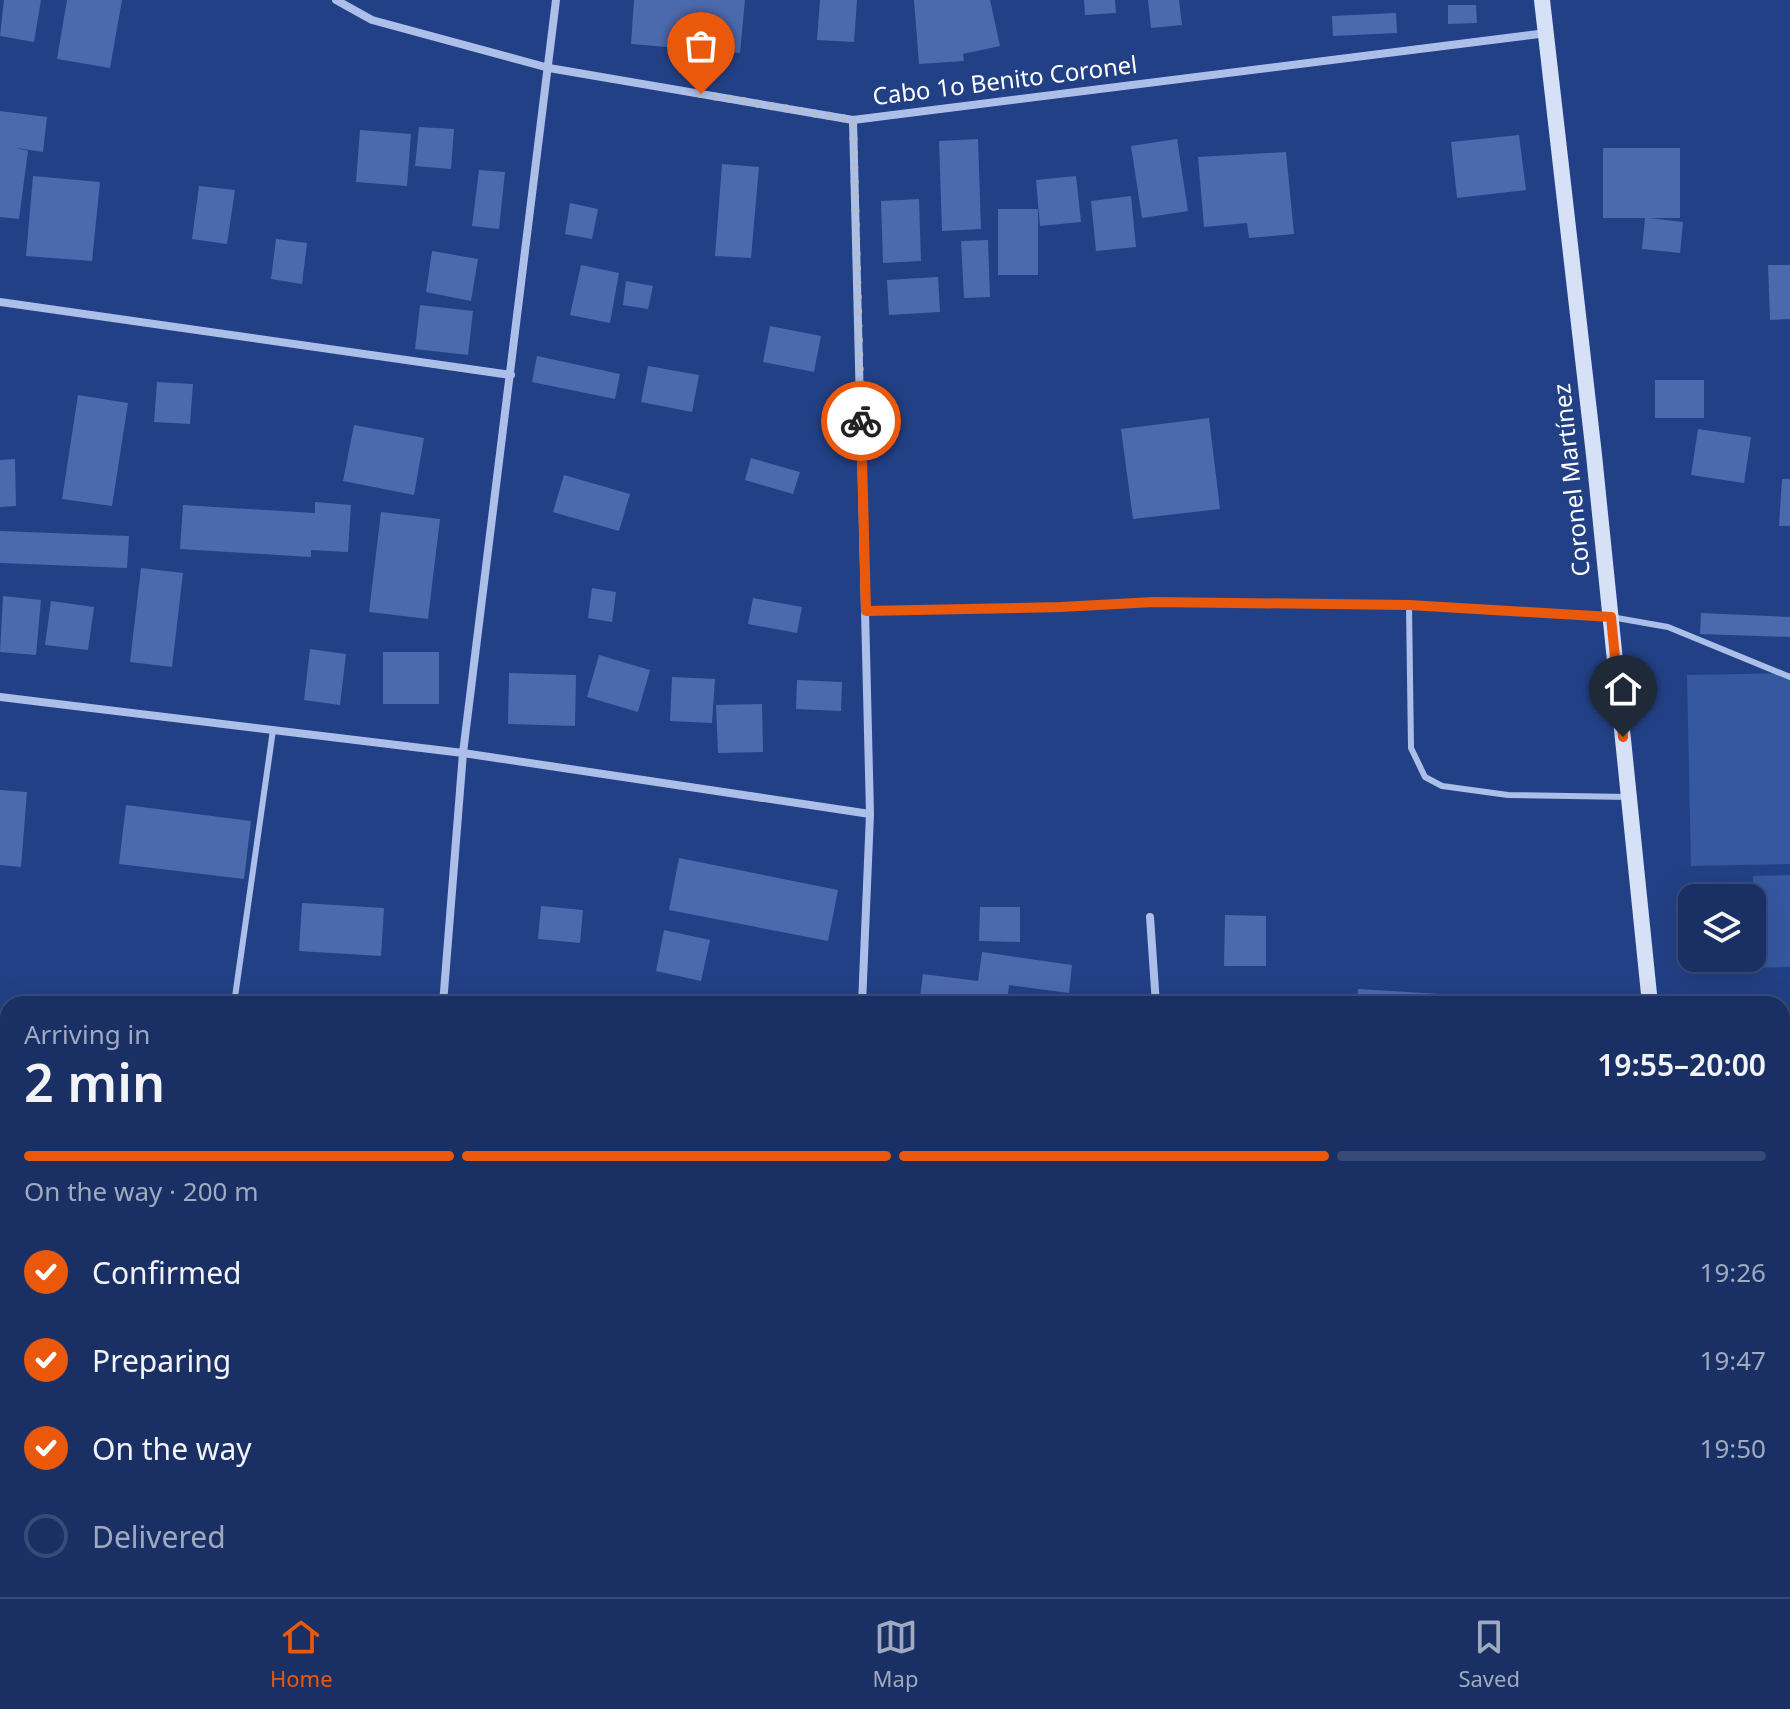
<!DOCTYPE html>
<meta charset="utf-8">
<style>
:root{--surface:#1a3064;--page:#273c6d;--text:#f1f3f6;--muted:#9fa9bf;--line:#384b78;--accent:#ea580c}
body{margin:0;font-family:"Noto Sans",sans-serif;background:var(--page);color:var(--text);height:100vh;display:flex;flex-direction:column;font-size:30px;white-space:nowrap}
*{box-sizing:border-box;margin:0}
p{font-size:26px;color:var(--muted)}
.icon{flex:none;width:44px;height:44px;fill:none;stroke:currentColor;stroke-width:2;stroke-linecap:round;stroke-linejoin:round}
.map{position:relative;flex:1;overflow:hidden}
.panel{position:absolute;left:0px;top:996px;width:1790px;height:602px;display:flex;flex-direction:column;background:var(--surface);border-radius:24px 24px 0 0;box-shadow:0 8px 32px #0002,0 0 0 2px var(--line)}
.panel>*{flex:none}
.controls{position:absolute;left:1678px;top:884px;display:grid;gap:16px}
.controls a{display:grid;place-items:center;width:88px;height:88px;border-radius:16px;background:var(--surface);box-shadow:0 8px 32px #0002,0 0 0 2px var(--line);font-size:40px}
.pin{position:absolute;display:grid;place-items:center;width:68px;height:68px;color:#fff;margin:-82px -34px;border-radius:50% 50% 50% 0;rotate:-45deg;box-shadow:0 0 8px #0007}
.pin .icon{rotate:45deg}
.courier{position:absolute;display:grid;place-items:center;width:80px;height:80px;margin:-40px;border:6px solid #ea580c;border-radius:50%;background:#fff;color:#222;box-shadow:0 2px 10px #0007}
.head em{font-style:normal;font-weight:600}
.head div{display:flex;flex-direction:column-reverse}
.head{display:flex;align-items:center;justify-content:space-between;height:136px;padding:0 24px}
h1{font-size:52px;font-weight:600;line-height:60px}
.bar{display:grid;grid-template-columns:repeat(4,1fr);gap:12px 8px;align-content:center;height:96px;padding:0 24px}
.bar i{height:10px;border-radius:6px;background:var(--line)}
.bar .on{background:var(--accent)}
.bar p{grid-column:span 4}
ol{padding:0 24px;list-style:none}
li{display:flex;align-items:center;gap:24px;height:88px}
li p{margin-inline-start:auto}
li .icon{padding:8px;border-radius:50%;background:var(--accent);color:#fff;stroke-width:4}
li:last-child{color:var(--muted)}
li i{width:44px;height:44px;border:4px solid var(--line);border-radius:50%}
.menu{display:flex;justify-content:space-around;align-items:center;height:112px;border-top:2px solid var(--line);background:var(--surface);font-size:22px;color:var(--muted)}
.menu a{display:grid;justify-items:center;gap:4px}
.menu .on{color:var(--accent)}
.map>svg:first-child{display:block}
</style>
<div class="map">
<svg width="1790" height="1597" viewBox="0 0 1790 1597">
<rect width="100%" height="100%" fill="#224085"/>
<path fill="#3658a1" d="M 1790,673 L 1790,864 L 1691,866 L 1687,675 Z
M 1790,875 L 1790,967 L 1754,968 L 1753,876 Z"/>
<path fill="#4b69ad" d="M 4,0 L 41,0 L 34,42 L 0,36 Z
M 67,0 L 122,0 L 110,68 L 57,59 Z
M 634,0 L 745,0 L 740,53 L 631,44 Z
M 820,0 L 857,0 L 854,42 L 817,40 Z
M 914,0 L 990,0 L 1000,46 L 963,54 L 964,61 L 919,64 Z
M 1084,0 L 1115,0 L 1116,13 L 1085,15 Z
M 1148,0 L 1179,0 L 1182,25 L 1151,28 Z
M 1448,5 L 1476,5 L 1477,23 L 1448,24 Z
M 1396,13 L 1397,33 L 1333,36 L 1332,16 Z
M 0,111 L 47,117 L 43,152 L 16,148 L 28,151 L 19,219 L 0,217 Z
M 419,127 L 454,129 L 451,169 L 415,166 Z
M 360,130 L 411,134 L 407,186 L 356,182 Z
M 1519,135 L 1526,190 L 1457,198 L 1451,142 Z
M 978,139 L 981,229 L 942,231 L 939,141 Z
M 1177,139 L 1188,211 L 1142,218 L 1131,146 Z
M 1603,148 L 1680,148 L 1680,218 L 1649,218 L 1683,222 L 1680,253 L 1642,249 L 1645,218 L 1603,218 Z
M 1286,152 L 1294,234 L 1249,238 L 1247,223 L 1204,227 L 1198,157 Z
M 722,164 L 759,167 L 751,258 L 715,256 Z
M 479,170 L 505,172 L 499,229 L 472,226 Z
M 33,176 L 100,182 L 92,261 L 26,256 Z
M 1076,176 L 1081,222 L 1040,226 L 1036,180 Z
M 199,186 L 235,190 L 227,244 L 192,239 Z
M 1131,196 L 1136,247 L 1096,251 L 1091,201 Z
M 919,199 L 921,261 L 883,263 L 881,201 Z
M 570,203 L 598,209 L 592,239 L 565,234 Z
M 998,209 L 1038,209 L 1038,275 L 998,275 Z
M 276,239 L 307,243 L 302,284 L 271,279 Z
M 988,240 L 990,297 L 964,298 L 961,241 Z
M 432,251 L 478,259 L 471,301 L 426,292 Z
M 581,265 L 619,273 L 610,323 L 570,315 Z
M 1768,265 L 1790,265 L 1790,319 L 1770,320 Z
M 938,277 L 940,312 L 889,315 L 887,280 Z
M 626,281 L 653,286 L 648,309 L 623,305 Z
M 420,305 L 473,311 L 468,355 L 415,349 Z
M 770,326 L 821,336 L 814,372 L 763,362 Z
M 537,356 L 620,374 L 615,399 L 532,382 Z
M 648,366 L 699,375 L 692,412 L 641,402 Z
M 1655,380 L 1704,380 L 1704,418 L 1655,418 Z
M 157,382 L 193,384 L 190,424 L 154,422 Z
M 78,395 L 128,403 L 112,506 L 62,499 Z
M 1209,418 L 1220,509 L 1133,519 L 1121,429 Z
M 354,425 L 424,438 L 414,495 L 343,481 Z
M 1698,429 L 1751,437 L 1744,483 L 1691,475 Z
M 751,458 L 800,472 L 793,494 L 745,480 Z
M 15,459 L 16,506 L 0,507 L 0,460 Z
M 564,475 L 630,494 L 619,531 L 553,512 Z
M 1782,479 L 1790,479 L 1790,526 L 1779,526 Z
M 315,502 L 351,505 L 348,552 L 311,550 L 311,557 L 180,549 L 183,505 L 315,513 Z
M 381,512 L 440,519 L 428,619 L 369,612 Z
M 0,531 L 129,536 L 127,568 L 0,563 Z
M 141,568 L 183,573 L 172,667 L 130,662 Z
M 592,588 L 616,592 L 612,622 L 588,618 Z
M 3,596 L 41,600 L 36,655 L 0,652 Z
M 753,598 L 802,607 L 797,633 L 748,624 Z
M 51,601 L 94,607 L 88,650 L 45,645 Z
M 1701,613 L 1790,617 L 1790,637 L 1700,634 Z
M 310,649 L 346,654 L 340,705 L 304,700 Z
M 383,652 L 439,652 L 439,704 L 383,704 Z
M 599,655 L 650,670 L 638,712 L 587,697 Z
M 509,673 L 576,675 L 575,726 L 508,724 Z
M 672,677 L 715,679 L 712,723 L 670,721 Z
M 797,680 L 842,682 L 841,711 L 796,709 Z
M 762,704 L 763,752 L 718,753 L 716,705 Z
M 0,790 L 27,792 L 21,867 L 0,865 Z
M 126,805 L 251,821 L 244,879 L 119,864 Z
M 679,858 L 838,890 L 828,941 L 669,910 Z
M 302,903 L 384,908 L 381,956 L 299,951 Z
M 541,906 L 583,910 L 580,943 L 538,939 Z
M 980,907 L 1020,907 L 1020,942 L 979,941 Z
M 1225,915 L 1266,916 L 1266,966 L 1224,966 Z
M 664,930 L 710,940 L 701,981 L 656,971 Z
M 982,952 L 1072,965 L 1069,993 L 1009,985 L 1007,1004 L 919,1004 L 923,974 L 978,981 Z
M 1358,989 L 1537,1000 L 1537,1004 L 1357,1004 Z
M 0,1072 L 8,1073 L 8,1104 L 0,1103 Z
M 1782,1191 L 1790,1191 L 1790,1236 L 1782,1236 Z
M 1790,1288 L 1790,1324 L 1782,1324 L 1782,1289 Z
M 0,1318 L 8,1319 L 8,1367 L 0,1366 Z
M 485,1590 L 590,1590 L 589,1597 L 483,1597 Z
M 711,1590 L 758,1590 L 757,1597 L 710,1597 Z
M 1120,1590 L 1160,1590 L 1158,1597 L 1118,1597 Z
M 1213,1590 L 1328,1590 L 1327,1597 L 1211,1597 Z
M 1548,1590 L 1618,1590 L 1619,1597 L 1549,1597 Z"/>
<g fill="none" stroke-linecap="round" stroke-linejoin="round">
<path stroke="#abbfe9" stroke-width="6" d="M 1409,605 L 1411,748 L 1425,777 L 1442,786 L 1508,795 L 1629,797
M 866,611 L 1061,607 L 1154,602 L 1409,605 L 1611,617 L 1668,627 L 1790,677
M 234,1004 L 273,730
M 0,1130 L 8,1131"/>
<path stroke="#abbfe9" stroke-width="8" d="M 336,0 L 372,20 L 549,68 L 853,120 L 1547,33
M 853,120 L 870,814 L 862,1004
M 0,302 L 511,375
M 0,697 L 463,753 L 870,814
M 1150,917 L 1156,1004
M 443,1004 L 463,753 L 556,0
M 1782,1533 L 1790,1534
M 970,1590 L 982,1597
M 192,1597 L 194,1590
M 613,1597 L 614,1590"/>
<path stroke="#d6e0f7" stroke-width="16" d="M 1542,0 L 1594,455 L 1650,1004
M 1714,1590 L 1714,1597"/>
</g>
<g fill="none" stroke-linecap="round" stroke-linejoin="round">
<path stroke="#b2bcd4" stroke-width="8" stroke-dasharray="0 14.4" d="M 701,94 L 853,120 L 861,421"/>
<path stroke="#ea580c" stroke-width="10" d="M 861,421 L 866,611 L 1061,607 L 1154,602 L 1409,605 L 1611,617 L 1623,737"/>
</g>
<g text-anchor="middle" stroke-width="6" stroke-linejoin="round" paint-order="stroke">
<g font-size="24" fill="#fff" stroke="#224085">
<text transform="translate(1005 81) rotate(-7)" y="8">Cabo 1o Benito Coronel</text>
<text transform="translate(1572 480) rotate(-96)" y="8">Coronel Martínez</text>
</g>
</g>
</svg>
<div class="controls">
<a><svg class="icon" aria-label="layers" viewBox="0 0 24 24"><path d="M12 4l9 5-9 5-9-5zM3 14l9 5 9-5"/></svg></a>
</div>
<div class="pin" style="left:701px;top:94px;background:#ea580c"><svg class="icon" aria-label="bag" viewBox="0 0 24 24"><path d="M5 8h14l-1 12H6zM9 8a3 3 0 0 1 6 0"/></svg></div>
<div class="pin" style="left:1623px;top:737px;background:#1f2937"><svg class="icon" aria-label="home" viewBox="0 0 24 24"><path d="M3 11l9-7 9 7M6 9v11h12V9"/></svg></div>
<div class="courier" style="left:861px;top:421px"><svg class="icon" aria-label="bike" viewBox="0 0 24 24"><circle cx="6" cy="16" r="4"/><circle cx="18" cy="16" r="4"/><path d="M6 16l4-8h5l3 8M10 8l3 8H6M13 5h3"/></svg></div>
<section class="panel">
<div class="head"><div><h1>2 min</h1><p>Arriving in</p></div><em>19:55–20:00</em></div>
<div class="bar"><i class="on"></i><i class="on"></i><i class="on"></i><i></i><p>On the way · 200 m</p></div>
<ol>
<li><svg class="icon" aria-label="check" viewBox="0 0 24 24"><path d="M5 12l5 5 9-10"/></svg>Confirmed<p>19:26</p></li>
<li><svg class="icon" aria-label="check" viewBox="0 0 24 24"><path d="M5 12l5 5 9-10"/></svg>Preparing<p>19:47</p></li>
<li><svg class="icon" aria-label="check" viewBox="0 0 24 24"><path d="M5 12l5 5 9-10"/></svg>On the way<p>19:50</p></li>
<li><i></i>Delivered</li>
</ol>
</section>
</div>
<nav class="menu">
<a class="on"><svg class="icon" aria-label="home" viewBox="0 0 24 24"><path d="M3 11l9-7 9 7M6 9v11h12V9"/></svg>Home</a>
<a><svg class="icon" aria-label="map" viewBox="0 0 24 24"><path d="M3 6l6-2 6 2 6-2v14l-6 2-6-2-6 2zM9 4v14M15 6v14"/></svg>Map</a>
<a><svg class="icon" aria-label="saved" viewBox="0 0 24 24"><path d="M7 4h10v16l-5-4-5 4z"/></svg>Saved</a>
</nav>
